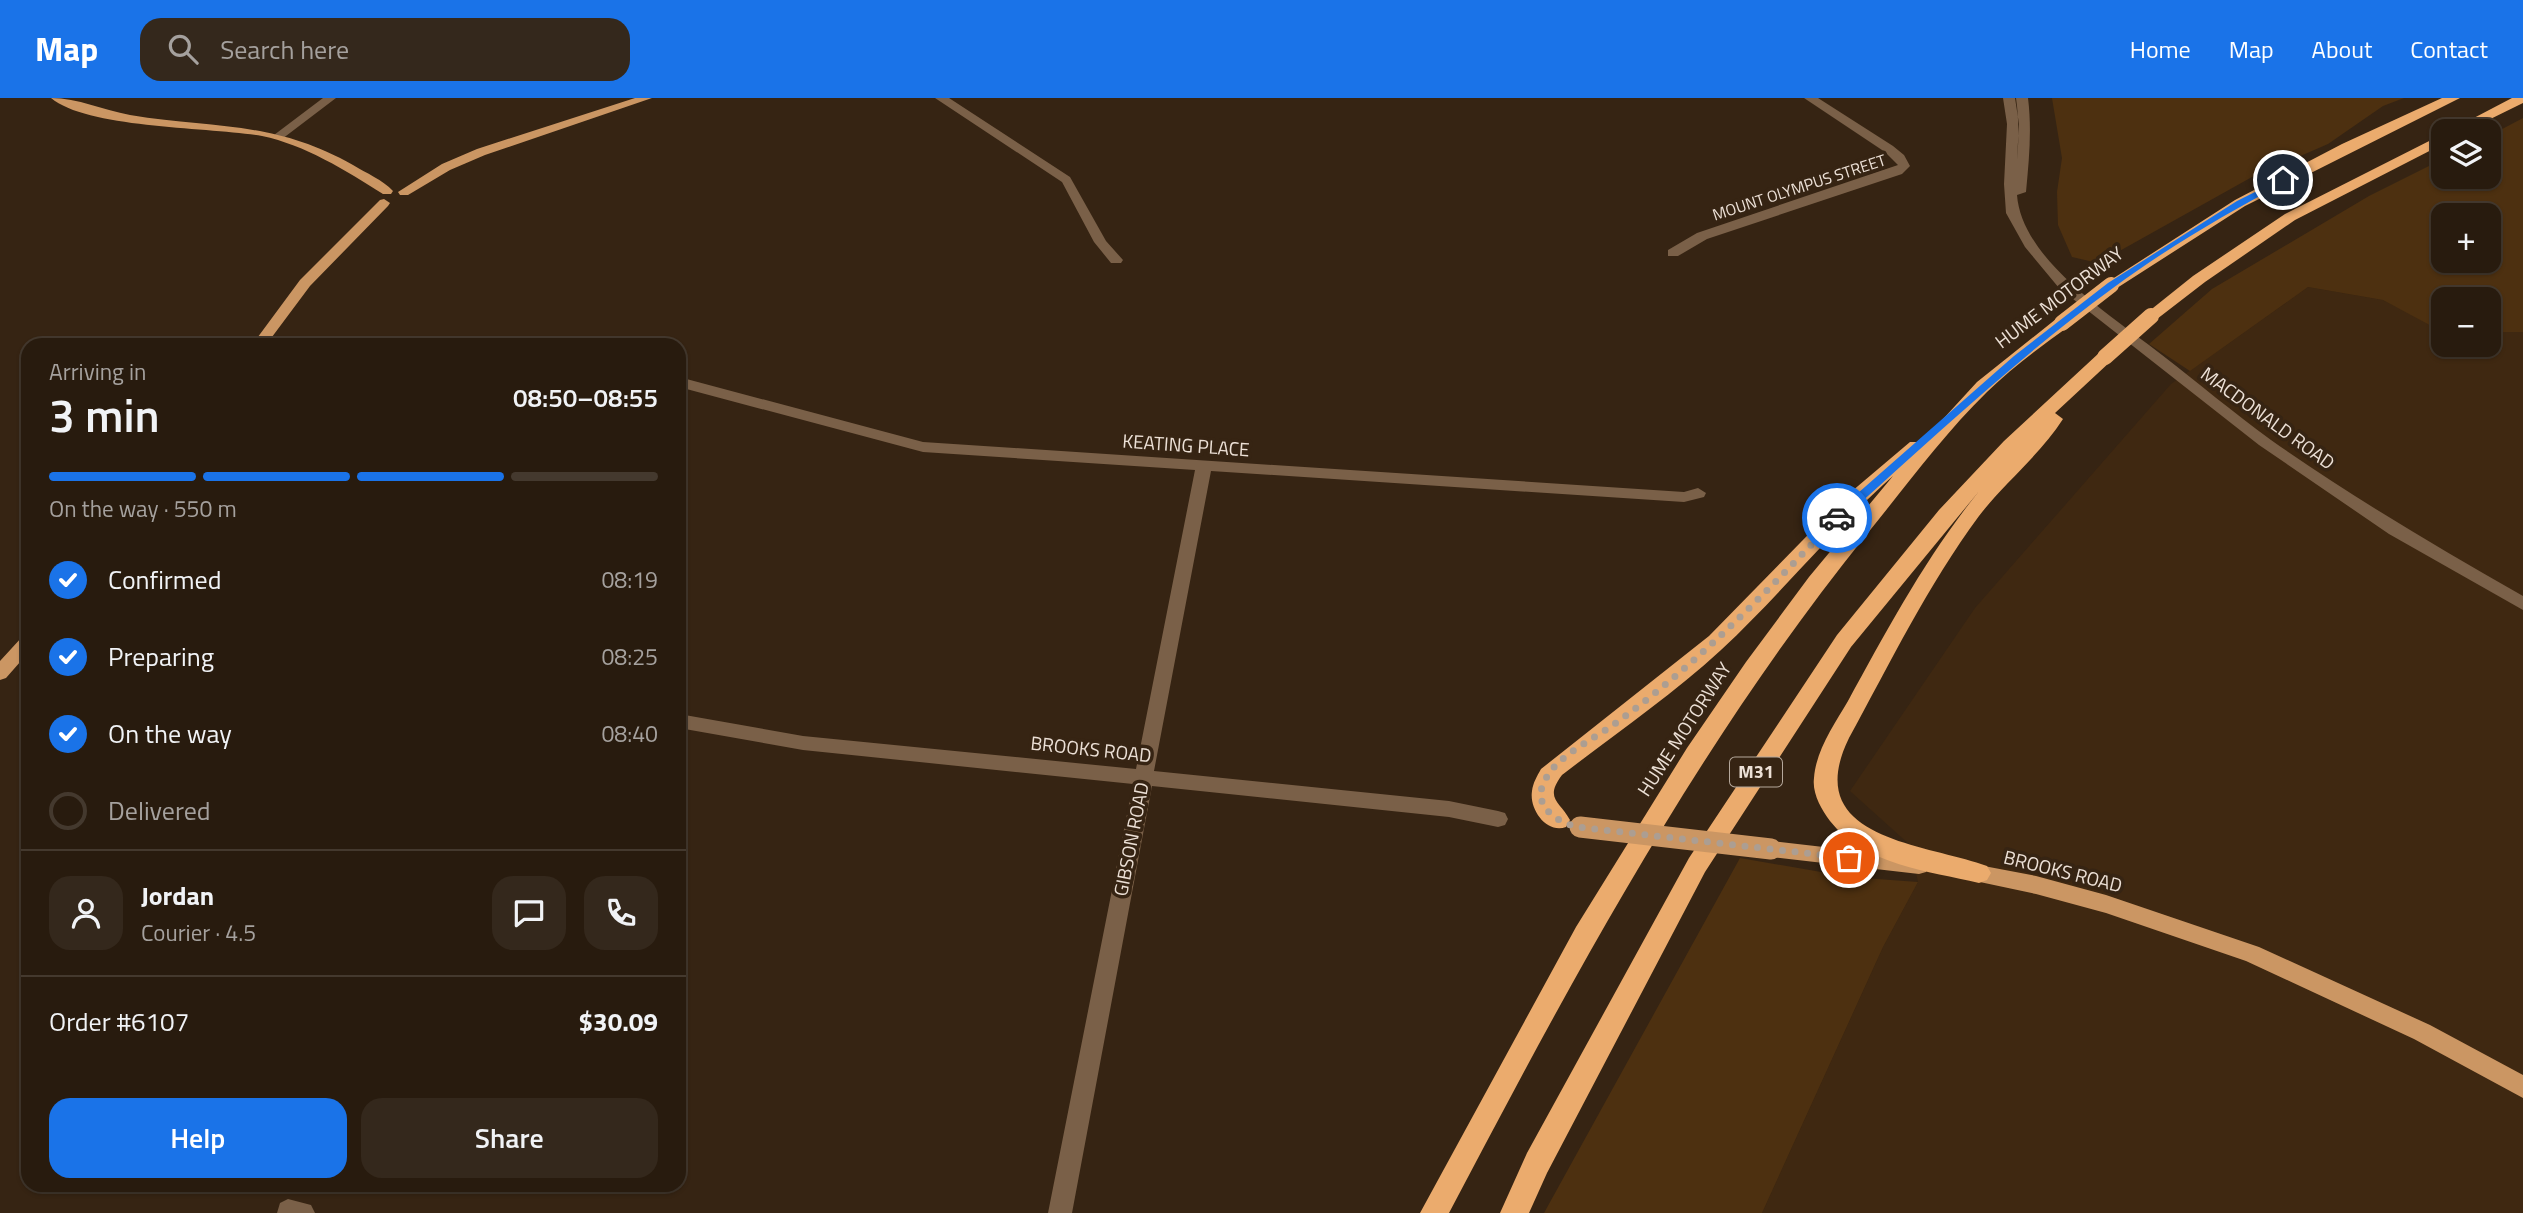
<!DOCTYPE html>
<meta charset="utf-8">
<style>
:root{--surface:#281b0e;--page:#34281c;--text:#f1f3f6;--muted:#a5a19e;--line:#44392e;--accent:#1a73e8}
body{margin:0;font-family:"Titillium Web",sans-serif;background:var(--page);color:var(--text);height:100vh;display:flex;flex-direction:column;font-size:26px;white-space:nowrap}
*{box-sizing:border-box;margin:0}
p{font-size:23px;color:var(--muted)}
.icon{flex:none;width:38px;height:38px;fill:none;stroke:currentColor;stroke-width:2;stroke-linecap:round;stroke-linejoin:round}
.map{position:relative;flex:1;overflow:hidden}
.side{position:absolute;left:21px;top:240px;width:665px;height:854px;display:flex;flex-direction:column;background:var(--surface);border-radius:21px;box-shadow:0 2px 5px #0004,0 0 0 2px var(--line)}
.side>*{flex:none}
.fabs{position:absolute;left:2431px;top:21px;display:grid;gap:14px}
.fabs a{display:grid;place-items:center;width:70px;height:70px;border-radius:14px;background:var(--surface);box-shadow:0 2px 5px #0004,0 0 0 2px var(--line);font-size:35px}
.pin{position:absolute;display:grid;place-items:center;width:60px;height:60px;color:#fff;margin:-30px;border:4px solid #fff;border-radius:50%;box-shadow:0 2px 7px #0007}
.courier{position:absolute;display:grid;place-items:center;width:70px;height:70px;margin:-35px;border:5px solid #1a73e8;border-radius:50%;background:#fff;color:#222;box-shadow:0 2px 9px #0007}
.overview em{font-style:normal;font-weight:600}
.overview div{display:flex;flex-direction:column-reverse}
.overview{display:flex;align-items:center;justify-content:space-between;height:119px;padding:0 28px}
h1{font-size:46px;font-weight:600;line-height:52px}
.bar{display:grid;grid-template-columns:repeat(4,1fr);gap:10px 7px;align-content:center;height:84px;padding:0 28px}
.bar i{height:9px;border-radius:5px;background:var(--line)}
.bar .selected{background:var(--accent)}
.bar p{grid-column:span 4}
.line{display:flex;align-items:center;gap:18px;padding:0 28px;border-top:2px solid var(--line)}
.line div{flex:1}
.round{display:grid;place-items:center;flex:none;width:74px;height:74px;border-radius:21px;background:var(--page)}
ol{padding:0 28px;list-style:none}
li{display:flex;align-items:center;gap:21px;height:77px}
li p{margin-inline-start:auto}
li .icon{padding:7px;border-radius:50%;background:var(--accent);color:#fff;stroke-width:4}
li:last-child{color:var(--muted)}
li i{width:38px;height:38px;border:4px solid var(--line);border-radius:50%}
.button{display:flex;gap:14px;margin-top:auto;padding:14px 28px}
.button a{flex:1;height:80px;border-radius:21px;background:var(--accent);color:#fff;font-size:28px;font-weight:600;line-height:80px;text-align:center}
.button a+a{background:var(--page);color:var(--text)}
header{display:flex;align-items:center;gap:42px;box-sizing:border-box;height:98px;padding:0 35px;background:var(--accent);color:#fff}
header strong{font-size:33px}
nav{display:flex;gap:38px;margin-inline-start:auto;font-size:24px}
.search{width:490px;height:63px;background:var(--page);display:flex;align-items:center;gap:18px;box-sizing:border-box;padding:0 24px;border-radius:21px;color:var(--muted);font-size:26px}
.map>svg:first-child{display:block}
</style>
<header>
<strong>Map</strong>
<div class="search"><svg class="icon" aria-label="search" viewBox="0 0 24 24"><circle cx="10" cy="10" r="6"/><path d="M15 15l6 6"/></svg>Search here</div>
<nav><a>Home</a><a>Map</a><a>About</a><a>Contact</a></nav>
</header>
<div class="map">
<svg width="2523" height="1115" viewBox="0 0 2523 1115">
<rect width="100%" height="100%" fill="#362413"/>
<path fill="#3f2811" d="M 2308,189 L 2383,202 L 2443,232 L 2443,247 L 2488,247 L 2489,234 L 2523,234 L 2523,1115 L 1762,1115 L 1883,849 L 1918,784 L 1910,747 L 1850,693 L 1975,510 L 2171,286 Z"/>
<path fill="#4d3010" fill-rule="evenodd" d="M 2052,0 L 2404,0 L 2383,8 L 2328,46 L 2252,79 L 2098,165 L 2072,159 L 2058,127 L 2057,94 L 2062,60 Z
M 2523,20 L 2523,234 L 2489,234 L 2488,201 L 2443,201 L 2443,232 L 2439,232 L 2383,202 L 2308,189 L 2190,273 L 2149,246 L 2212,191 L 2369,98 L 2443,61 L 2443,79 L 2488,79 L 2489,38 ZM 2488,117 L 2488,163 L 2443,163 L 2443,117 Z
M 1740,760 L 1850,779 L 1918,784 L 1883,849 L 1762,1115 L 1544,1115 Z"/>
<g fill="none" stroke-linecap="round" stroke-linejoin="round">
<path fill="#7a6048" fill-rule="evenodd" d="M 323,0 L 336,0 L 282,41 L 274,41 L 274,37 Z
M 935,0 L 949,0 L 1070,79 L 1106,143 L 1123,162 L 1121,165 L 1111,165 L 1094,144 L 1062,84 Z
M 1804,0 L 1818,0 L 1893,48 L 1904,57 L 1910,68 L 1902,76 L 1707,141 L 1678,158 L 1668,158 L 1668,152 L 1697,135 L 1898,67 L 1885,54 Z
M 2003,0 L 2015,0 L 2019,26 L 2017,62 C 2019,41 2019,21 2016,0 L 2028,0 C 2032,32 2029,62 2026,94 L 2017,97 C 2022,163 2114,219 2162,257 C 2198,285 2234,315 2271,342 C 2352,399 2437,449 2523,498 L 2523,512 L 2389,436 L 2259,347 L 2059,190 L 2025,149 L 2006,115 L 2004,86 L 2007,26 Z
M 679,279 L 923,344 L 1684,394 L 1698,390 L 1706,395 L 1704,399 L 1684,404 L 1211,373 L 1154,673 L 1449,703 L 1498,713 L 1505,715 L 1508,721 L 1505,727 L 1498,729 L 1449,719 L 1152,688 L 1072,1115 L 1048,1115 L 1133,686 L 803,652 L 679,630 L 679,616 L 803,638 L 1136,671 L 1195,372 L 923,354 L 679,289 Z
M 288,1101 L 311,1107 L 315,1115 L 277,1115 L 280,1105 Z"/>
<path fill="#cb9663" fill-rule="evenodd" d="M 51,0 C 78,0 103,12 130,17 C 215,31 273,22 353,67 C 366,75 383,82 393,93 L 391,96 L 383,96 C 345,72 305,47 262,38 C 211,29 88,31 51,0 Z
M 635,0 L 652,0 L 485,57 L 450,72 L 408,97 L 400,97 L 398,94 L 442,66 L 477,51 Z
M 384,101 L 390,105 L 388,108 L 310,188 L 266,247 L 252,247 L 300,182 L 380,102 Z
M 28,538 L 28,555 L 6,580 L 0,582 L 0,563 L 22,539 Z
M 1771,743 L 1919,760 L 1926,762 L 1929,768 L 1926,774 L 1919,776 L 1771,759 L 1764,757 L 1761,751 L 1764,745 Z
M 1968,765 L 2036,778 L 2106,797 L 2259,849 L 2430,927 L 2523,977 L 2523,1000 L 2414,941 L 2246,863 L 2106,815 L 2036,796 L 1961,780 L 1958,774 L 1961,768 Z"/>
<path fill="#ebab6d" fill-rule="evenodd" d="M 2442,0 L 2460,0 L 2245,108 L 2117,190 L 2105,190 L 2103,187 L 2235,102 L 2342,46 Z
M 2512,0 L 2523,0 L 2523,5 L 2466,33 L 2449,33 Z
M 2443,36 L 2443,46 L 2295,122 L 2205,184 L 2157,221 L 2151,223 L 2143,218 L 2193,178 L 2285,116 Z
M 2062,220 L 2068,221 L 2070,225 L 2068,229 C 2040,249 2012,270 1987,294 C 1943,337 1906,388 1867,436 C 1699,644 1573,879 1449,1115 L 1420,1115 L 1576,829 L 1687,650 L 1746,564 L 1809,479 L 1893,378 C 1832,432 1781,496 1721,552 C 1671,598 1615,636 1562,677 C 1544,701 1560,703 1570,722 L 1566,729 C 1547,736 1529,712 1532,693 C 1533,685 1537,678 1541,671 L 1709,538 L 1845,399 L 1910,344 L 1922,344 L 1977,284 L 2056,221 Z
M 2105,254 L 2114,259 L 2111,263 L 2055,315 L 2063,321 C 2040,357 2005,384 1979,418 C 1928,487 1890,565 1849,640 C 1799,742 1925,745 1987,768 L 1991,775 L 1987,782 L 1979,785 C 1929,773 1864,767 1830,723 C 1821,711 1812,695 1814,680 C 1816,652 1834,627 1848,603 C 1888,530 1927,457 1980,392 L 1851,549 L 1705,774 L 1547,1075 L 1529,1115 L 1500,1115 L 1527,1055 L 1689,760 L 1837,537 L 1939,412 L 2004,343 L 2099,255 Z"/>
<path stroke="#cb9663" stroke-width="21" d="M 1580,729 L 1771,751"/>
<path stroke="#ebab6d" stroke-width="16" d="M 2062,225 L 2111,187
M 2105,259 L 2151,218"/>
</g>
<path fill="#1a73e8" d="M 2283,80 L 2286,84 C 2227,115 2167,150 2113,190 C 2017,260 1930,343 1841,422 L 1833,422 L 1833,417 L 2014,258 L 2108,185 L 2237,103 Z"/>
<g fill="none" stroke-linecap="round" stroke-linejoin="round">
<path stroke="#ac9e92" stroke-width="7" stroke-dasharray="0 12.6" d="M 1837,420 C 1767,493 1697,567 1613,627 C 1591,643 1556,658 1544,684 C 1532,708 1557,724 1577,729 L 1849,760"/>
</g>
<g text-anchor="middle" stroke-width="7" stroke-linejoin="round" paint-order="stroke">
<g font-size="16" fill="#ece0d6" stroke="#362413">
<text transform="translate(1799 89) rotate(-18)" y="6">MOUNT OLYMPUS STREET</text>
</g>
<rect fill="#362413" stroke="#b5a89c" stroke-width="2" x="1730" y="659.5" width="52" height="29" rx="5"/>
<g font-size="18" font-weight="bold" fill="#ece0d6">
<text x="1756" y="680">M31</text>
</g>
<g font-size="19" fill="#ece0d6" stroke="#362413">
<text transform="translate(2059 199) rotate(-37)" y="7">HUME MOTORWAY</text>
<text transform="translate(2268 320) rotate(36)" y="7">MACDONALD ROAD</text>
<text transform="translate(1186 347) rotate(4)" y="7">KEATING PLACE</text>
<text transform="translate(1684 631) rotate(-57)" y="7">HUME MOTORWAY</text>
<text transform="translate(1091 651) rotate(6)" y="7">BROOKS ROAD</text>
<text transform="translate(1131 741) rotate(-79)" y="7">GIBSON ROAD</text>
<text transform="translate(2063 773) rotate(14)" y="7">BROOKS ROAD</text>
</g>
</g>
</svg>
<div class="fabs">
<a><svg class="icon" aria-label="layers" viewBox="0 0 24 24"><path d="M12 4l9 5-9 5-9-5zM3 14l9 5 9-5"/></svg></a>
<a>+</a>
<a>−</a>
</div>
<div class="pin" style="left:1849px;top:760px;background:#ea580c"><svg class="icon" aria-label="bag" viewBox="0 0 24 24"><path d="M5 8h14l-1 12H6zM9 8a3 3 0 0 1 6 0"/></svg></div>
<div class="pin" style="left:2283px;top:82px;background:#1f2937"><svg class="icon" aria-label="home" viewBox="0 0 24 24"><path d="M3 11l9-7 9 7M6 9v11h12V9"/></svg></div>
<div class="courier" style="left:1837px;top:420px"><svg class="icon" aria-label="car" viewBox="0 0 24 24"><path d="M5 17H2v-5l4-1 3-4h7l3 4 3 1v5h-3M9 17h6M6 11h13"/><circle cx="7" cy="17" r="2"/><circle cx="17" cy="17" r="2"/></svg></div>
<section class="side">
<div class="overview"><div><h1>3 min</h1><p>Arriving in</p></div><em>08:50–08:55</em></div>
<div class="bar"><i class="selected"></i><i class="selected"></i><i class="selected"></i><i></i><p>On the way · 550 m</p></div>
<ol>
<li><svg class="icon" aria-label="check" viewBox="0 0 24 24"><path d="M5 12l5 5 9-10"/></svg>Confirmed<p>08:19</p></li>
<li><svg class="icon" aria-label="check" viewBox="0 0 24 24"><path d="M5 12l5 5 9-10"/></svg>Preparing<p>08:25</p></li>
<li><svg class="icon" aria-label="check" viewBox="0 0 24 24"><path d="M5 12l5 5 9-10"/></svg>On the way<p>08:40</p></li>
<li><i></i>Delivered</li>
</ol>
<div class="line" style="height:126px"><a class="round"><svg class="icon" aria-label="person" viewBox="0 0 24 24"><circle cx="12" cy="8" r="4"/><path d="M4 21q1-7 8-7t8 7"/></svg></a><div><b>Jordan</b><p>Courier · 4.5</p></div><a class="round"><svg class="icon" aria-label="chat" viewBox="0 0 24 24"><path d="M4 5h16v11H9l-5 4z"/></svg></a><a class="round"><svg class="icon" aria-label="phone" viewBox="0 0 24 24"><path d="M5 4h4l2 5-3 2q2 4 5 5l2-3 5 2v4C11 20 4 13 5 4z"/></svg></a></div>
<div class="line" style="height:91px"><div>Order #6107</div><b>$30.09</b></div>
<div class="button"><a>Help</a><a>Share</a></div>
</section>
</div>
